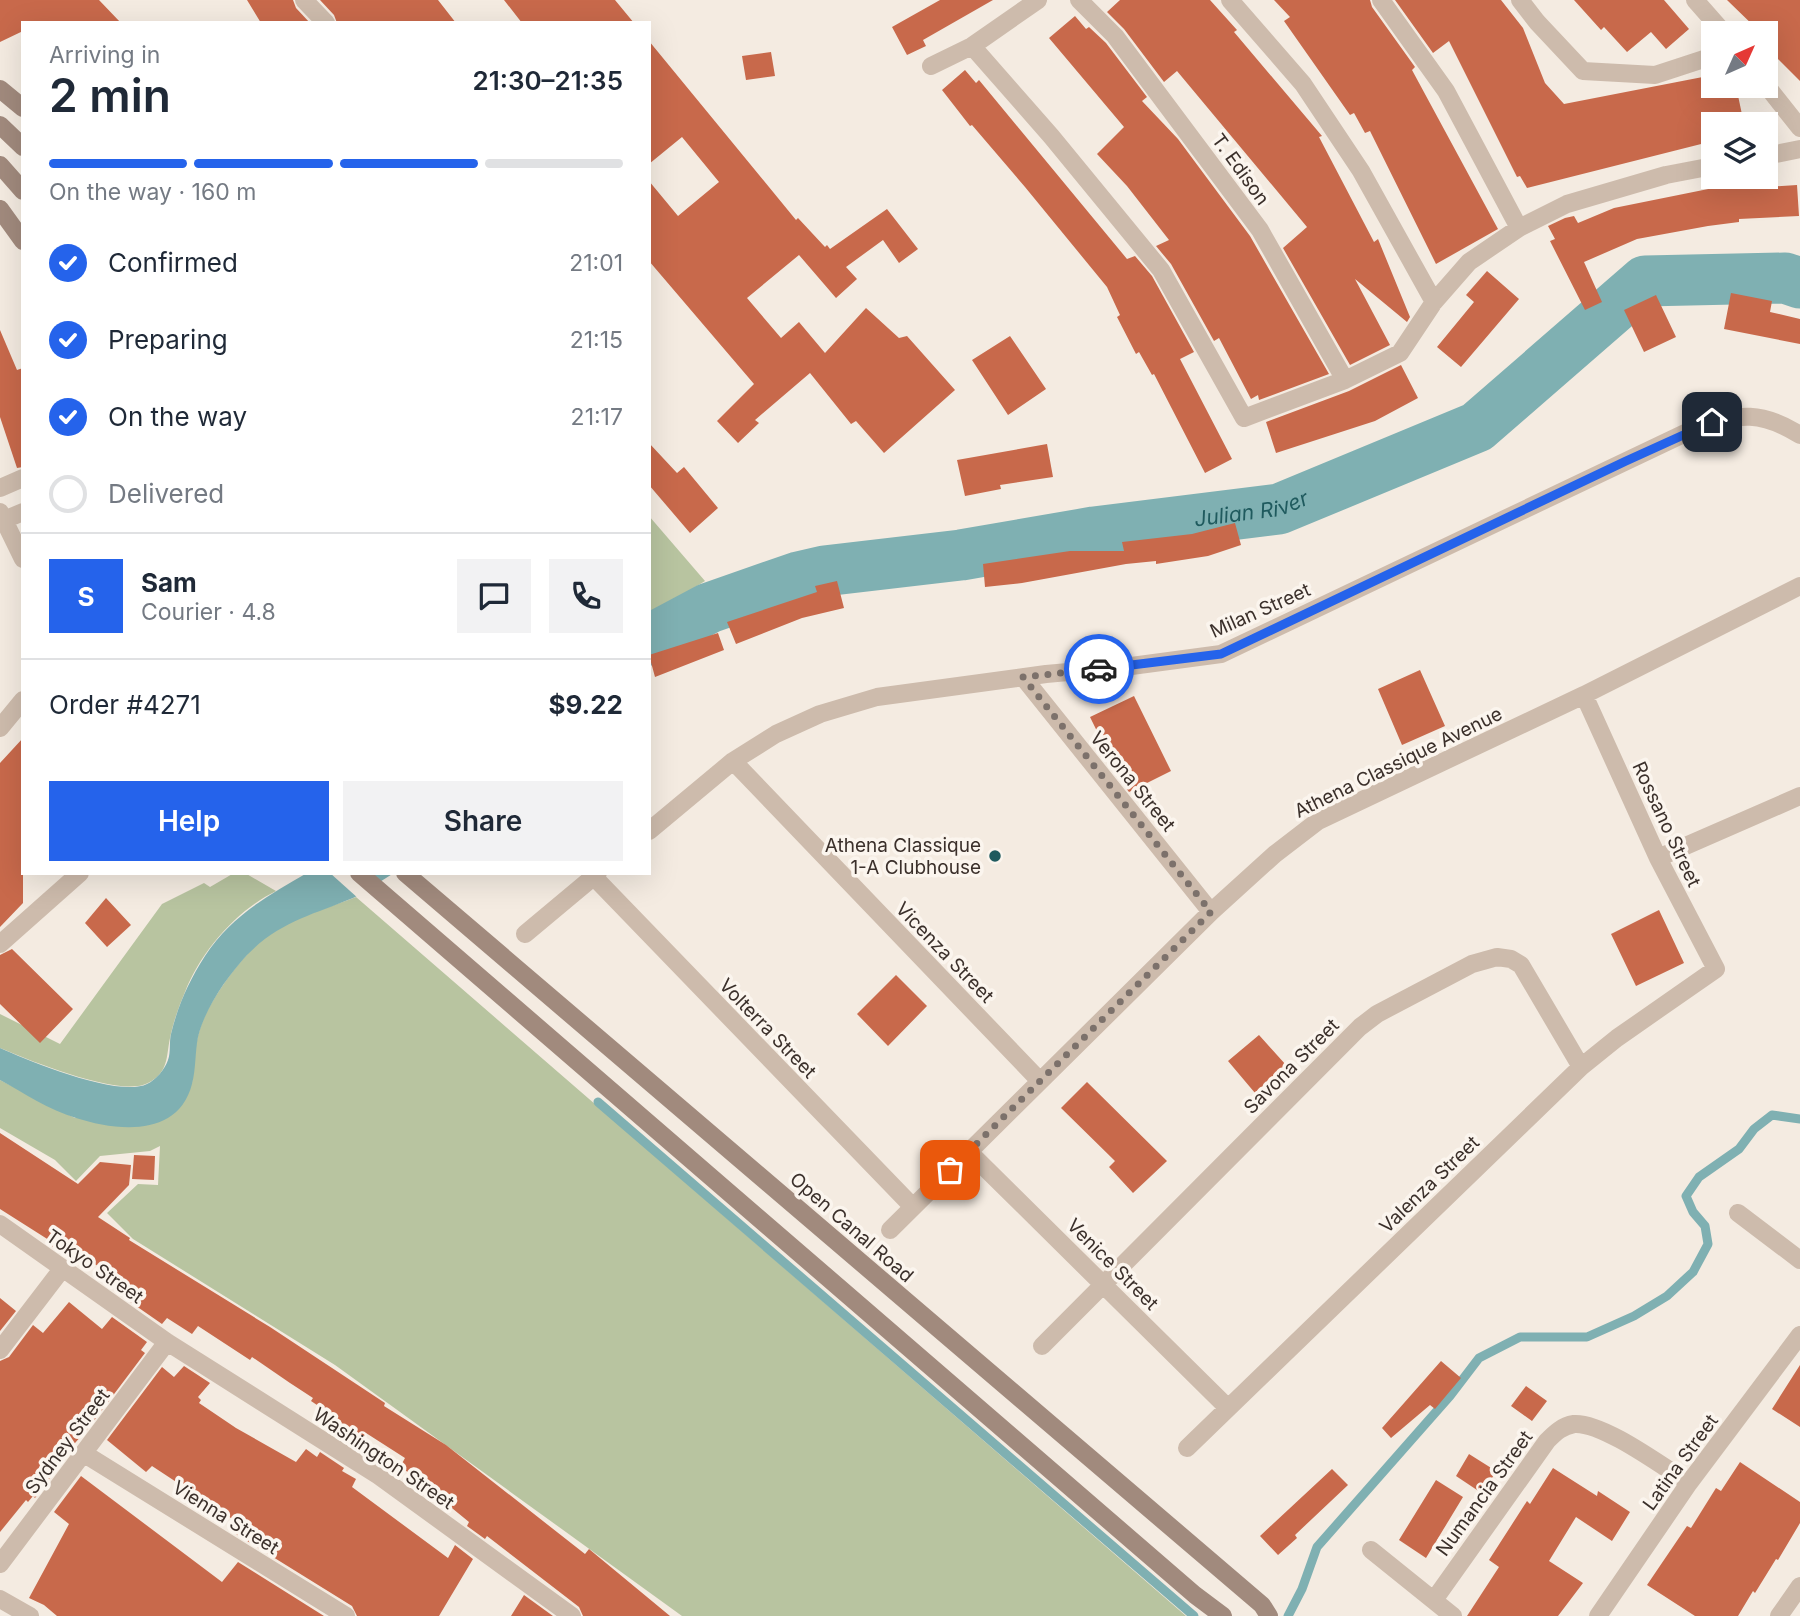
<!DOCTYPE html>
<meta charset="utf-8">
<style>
:root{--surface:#fff;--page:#f2f2f3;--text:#1f2937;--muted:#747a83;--line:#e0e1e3;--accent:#2563eb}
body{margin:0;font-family:Inter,sans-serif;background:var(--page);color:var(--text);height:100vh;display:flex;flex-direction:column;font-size:26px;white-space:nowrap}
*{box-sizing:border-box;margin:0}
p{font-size:23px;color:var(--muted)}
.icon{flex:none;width:38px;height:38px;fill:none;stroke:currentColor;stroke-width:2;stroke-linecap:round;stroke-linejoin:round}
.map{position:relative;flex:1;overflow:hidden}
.details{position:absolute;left:21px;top:21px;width:630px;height:854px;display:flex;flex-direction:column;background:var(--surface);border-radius:0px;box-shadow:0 7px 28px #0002}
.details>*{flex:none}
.needle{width:46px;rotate:45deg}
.buttons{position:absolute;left:1701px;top:21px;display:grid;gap:14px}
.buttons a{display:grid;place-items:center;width:77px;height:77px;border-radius:0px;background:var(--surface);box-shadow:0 7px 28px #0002;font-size:35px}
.pin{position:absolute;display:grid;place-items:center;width:60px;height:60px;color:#fff;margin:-30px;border-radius:14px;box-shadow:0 4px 10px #0006}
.courier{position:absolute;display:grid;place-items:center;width:70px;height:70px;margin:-35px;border:5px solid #2563eb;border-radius:50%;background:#fff;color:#222;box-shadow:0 2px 9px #0007}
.overview em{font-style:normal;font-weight:600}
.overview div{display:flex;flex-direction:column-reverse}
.overview{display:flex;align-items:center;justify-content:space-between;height:119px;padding:0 28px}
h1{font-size:46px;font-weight:600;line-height:52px}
.bar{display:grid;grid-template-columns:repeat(4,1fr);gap:10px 7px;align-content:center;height:84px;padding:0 28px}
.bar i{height:9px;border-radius:5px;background:var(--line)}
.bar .active{background:var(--accent)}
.bar p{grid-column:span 4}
.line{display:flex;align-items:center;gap:18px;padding:0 28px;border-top:2px solid var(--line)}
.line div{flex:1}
.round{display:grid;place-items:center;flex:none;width:74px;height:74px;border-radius:0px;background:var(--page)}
ol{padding:0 28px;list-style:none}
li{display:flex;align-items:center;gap:21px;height:77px}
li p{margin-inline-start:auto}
li .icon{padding:7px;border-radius:50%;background:var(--accent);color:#fff;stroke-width:4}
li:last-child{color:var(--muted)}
li i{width:38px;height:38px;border:4px solid var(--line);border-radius:50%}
.action{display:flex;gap:14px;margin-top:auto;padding:14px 28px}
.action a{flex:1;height:80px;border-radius:0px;background:var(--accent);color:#fff;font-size:28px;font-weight:600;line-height:80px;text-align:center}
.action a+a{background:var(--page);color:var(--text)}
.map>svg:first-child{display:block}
</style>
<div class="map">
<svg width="1800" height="1616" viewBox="0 0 1800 1616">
<rect width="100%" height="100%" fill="#f4ebe1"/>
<path fill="#b8c4a0" d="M 649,516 L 705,581 L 649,616 Z
M 234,873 L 245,873 L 276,891 C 237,910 201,951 185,992 C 179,1006 173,1023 170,1038 C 166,1057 169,1072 148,1083 C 120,1098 29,1060 0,1048 L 0,1014 L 60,1044 L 162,904 L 204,883 L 210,887 Z
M 356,897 L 1186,1616 L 682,1616 L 335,1365 L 133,1239 L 107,1213 L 138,1184 L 158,1185 L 160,1146 L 150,1151 L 100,1156 L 76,1181 L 55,1160 L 0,1128 L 0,1080 L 75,1118 L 192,1084 C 193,1063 195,1040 203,1020 C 216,991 249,945 277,929 C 302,915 330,907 356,897 Z"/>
<path fill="#7fb0b2" d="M 307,873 L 394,873 C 380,881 367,892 353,898 C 312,915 279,922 247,955 C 227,977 205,1008 198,1037 C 195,1052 196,1069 192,1084 C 178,1138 117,1131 76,1118 C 49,1110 24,1093 0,1080 L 0,1048 C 29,1061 119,1098 147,1084 C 156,1080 165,1069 168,1060 C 171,1052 169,1042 171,1034 C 178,1005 189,981 205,956 C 230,917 267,896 307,873 Z"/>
<path fill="#f4ebe1" d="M 330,873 L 372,873 L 384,884 L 359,899 Z"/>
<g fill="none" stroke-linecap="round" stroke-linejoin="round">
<path stroke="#7fb0b2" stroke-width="9" d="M 598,1102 L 1194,1616
M 1288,1616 L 1302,1589 L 1317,1547 L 1450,1396 L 1479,1358 L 1520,1337 L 1587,1337 L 1634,1316 L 1667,1296 L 1693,1272 L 1708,1244 L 1705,1226 L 1693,1212 L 1686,1196 L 1699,1177 L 1739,1149 L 1754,1129 L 1772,1115 L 1800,1119"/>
<path stroke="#7fb0b2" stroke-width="51" id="s1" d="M 649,640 L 709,608 L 798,577 L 824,571 L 961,555 L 1094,532 L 1279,509 L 1477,427 L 1645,281 L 1785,278 L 1800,283"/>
</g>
<path fill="#c8694b" d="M 0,0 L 99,0 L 121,23 L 23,23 L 23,31 L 0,42 Z
M 247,0 L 293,0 L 296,8 L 310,23 L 261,23 Z
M 320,0 L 438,0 L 456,23 L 337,23 L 334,15 Z
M 504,0 L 615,0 L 634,23 L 522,23 Z
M 940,0 L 993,0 L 923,40 L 926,46 L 907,55 L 892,27 Z
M 1120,0 L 1210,0 L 1237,30 L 1234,32 L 1322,136 L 1319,137 L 1374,242 L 1378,239 L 1410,317 L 1407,322 L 1355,279 L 1390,345 L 1350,365 L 1283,248 L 1307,227 L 1177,71 L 1164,82 L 1124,29 L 1107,12 Z
M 1274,0 L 1370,0 L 1372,7 L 1415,67 L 1412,70 L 1498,229 L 1436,264 L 1370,131 L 1365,133 L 1354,113 L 1350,115 L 1284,21 L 1290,17 Z
M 1395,0 L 1501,0 L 1523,28 L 1545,83 L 1564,104 L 1713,75 L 1713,86 L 1736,86 L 1744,124 L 1713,124 L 1713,141 L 1527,188 L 1520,176 L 1517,177 L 1449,41 L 1433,53 Z
M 1574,0 L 1664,0 L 1689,29 L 1666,49 L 1651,32 L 1627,52 L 1604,27 L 1601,30 Z
M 1727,0 L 1800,0 L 1800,81 L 1766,47 L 1766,33 L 1761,33 Z
M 1075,16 L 1086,29 L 1089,27 L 1106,43 L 1147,97 L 1142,101 L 1178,139 L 1250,236 L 1329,374 L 1259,400 L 1258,395 L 1251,399 L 1219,338 L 1214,341 L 1171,264 L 1156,246 L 1169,240 L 1127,186 L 1097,154 L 1124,127 L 1049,38 Z
M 649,41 L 796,220 L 798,218 L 825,247 L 827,245 L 830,249 L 887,209 L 918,249 L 899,263 L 883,240 L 846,267 L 857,279 L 836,298 L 799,255 L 747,298 L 781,338 L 799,322 L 825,353 L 866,308 L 899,338 L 907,336 L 955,390 L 884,453 L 856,421 L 851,424 L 810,373 L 755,420 L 759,423 L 738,443 L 717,421 L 754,384 L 649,261 L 649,181 L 678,216 L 719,182 L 682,137 L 649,164 Z
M 771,52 L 775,76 L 746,80 L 742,56 Z
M 965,70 L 976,83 L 979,80 L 1127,259 L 1135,256 L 1152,276 L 1194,352 L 1180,359 L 1232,459 L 1205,473 L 1154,374 L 1152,375 L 1139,352 L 1136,354 L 1117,317 L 1120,315 L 1107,287 L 1025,187 L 972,125 L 970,126 L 942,90 Z
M 1733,184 L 1734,189 L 1797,185 L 1799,216 L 1739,219 L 1739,222 L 1708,226 L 1637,239 L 1584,262 L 1602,302 L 1585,310 L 1550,241 L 1555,239 L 1548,226 L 1565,218 L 1574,216 L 1578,223 L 1614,208 Z
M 1487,271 L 1519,299 L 1461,367 L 1437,347 L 1474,302 L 1466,295 Z
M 1731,293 L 1772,301 L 1770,312 L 1800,319 L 1800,344 L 1724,329 Z
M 1656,295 L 1676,337 L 1644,352 L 1624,310 Z
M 0,330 L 17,370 L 23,368 L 23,467 L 17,468 L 0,417 Z
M 1010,336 L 1046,389 L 1008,415 L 972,360 Z
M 1401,365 L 1418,398 L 1375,421 L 1276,453 L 1266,422 L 1349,391 Z
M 649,443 L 677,473 L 684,467 L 718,508 L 690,533 L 649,485 Z
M 1047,444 L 1053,477 L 1000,485 L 1001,489 L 965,496 L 957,460 Z
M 1235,523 L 1241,545 L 1208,556 L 1156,564 L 1156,561 L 1126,564 L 1022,583 L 985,587 L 983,564 L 1070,551 L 1124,551 L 1122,542 L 1192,534 Z
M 837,581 L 844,608 L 802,618 L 736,644 L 727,622 L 817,592 L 815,586 Z
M 718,633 L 724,650 L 655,677 L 649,655 Z
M 1420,670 L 1445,726 L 1402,745 L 1378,689 Z
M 1134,696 L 1171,771 L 1129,792 L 1123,784 L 1090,717 Z
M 23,738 L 23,903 L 0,927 L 0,763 Z
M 106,898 L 131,925 L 107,947 L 85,923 Z
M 1659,910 L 1684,963 L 1636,986 L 1611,934 Z
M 12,949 L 73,1009 L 40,1043 L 0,1004 L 0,955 Z
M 896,975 L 927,1006 L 888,1046 L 857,1014 Z
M 1259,1035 L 1286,1065 L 1255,1093 L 1228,1061 Z
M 1087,1082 L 1167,1161 L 1133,1193 L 1109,1167 L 1115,1161 L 1061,1108 Z
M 0,1133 L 78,1184 L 100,1162 L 131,1165 L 129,1185 L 98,1217 L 130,1238 L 129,1240 L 270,1327 L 385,1403 L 384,1406 L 446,1445 L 585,1554 L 589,1549 L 670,1616 L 583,1616 L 579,1607 L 487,1536 L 485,1539 L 467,1526 L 469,1522 L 447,1504 L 451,1500 L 400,1467 L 405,1458 L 366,1433 L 357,1448 L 333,1433 L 341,1421 L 311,1401 L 313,1398 L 290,1383 L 252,1357 L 250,1360 L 198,1326 L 192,1334 L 167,1318 L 162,1324 L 126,1299 L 133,1291 L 111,1277 L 112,1275 L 76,1252 L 72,1258 L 50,1245 L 52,1242 L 0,1209 Z
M 134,1155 L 155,1156 L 154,1180 L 132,1179 Z
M 0,1298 L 16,1311 L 0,1331 Z
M 69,1302 L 102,1329 L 112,1317 L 147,1342 L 141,1350 L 145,1353 L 90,1426 L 60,1460 L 62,1462 L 35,1498 L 33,1496 L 28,1502 L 26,1500 L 0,1532 L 0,1361 L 9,1357 L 33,1325 L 43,1333 Z
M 1441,1361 L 1461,1378 L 1435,1409 L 1430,1405 L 1391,1438 L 1382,1428 Z
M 1800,1365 L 1800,1427 L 1772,1409 Z
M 184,1366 L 210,1383 L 198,1397 L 201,1400 L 199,1403 L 236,1428 L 296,1462 L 306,1449 L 317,1457 L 320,1452 L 344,1468 L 342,1471 L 356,1479 L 352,1487 L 448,1558 L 455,1545 L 473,1559 L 439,1616 L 357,1616 L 352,1606 L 231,1531 L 237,1522 L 152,1466 L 146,1472 L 107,1440 L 162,1367 L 174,1377 Z
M 1526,1386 L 1547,1401 L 1532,1421 L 1511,1406 Z
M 1469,1454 L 1496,1471 L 1483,1494 L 1456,1476 Z
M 1740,1462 L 1800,1502 L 1800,1523 L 1778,1560 L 1776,1559 L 1755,1593 L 1753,1591 L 1738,1616 L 1695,1616 L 1647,1585 L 1687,1526 L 1691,1528 L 1716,1488 L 1721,1491 Z
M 1553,1468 L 1597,1496 L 1598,1491 L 1630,1512 L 1612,1541 L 1576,1517 L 1549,1561 L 1583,1583 L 1558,1616 L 1467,1616 L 1499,1567 L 1489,1560 L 1527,1501 L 1530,1504 Z
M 1332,1469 L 1348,1485 L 1295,1535 L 1297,1538 L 1278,1555 L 1260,1536 Z
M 81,1476 L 222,1582 L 238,1562 L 324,1616 L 57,1616 L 44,1605 L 29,1598 L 69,1524 L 54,1512 Z
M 1436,1480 L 1463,1497 L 1426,1558 L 1399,1540 Z
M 524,1595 L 553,1616 L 511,1616 Z"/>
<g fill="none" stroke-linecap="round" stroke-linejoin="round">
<path stroke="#cdbbac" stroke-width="18" d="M 304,0 L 326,23
M 1079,0 L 1115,36 L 1260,230 L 1345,380
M 1230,0 L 1303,84 L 1361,171 L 1434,302
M 1381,0 L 1446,91 L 1519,228
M 1520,0 L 1537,22 L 1583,71 L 1655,75 L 1713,56
M 1695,0 L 1724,33
M 972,46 L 1051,136 L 1161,270 L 1244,418 L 1345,380 L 1400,353 L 1434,302 L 1469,262 L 1519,228 L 1567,204 L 1666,175 L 1713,166
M 931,66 L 972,46 L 1038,0
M 1766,85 L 1800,128
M 1766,156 L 1800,149
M 0,488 L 23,478
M 0,512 L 23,559
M 4,520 L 23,512
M 1023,677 L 1211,912
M 0,728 L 23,700
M 733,761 L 1040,1081
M 649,831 L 733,761 L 776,734 L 820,714 L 877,697 L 1046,674 L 1124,667 L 1221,654 L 1698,427 C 1739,413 1762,411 1800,435
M 1658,858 L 1800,796
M 594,877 L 913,1207
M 525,934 L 598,873
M 0,944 L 80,873
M 969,1152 L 1227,1407
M 1738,1213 L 1800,1260
M 0,1224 L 167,1342 L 379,1476 L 572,1616
M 890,1230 L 1211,912 L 1275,854 L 1318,821 L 1584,695 L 1800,586
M 1042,1346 L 1360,1027 L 1377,1014 L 1472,964 L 1497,957 L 1511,959 L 1521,965 L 1581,1067
M 0,1350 L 62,1269
M 1187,1448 L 1581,1067 L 1617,1038 L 1716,969 L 1658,858 L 1584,695
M 83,1453 L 346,1616
M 1371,1550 L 1453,1616
M 0,1564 L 167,1342
M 0,1599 L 30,1616
M 1434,1600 L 1547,1441 C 1555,1433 1562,1426 1574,1424 C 1603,1422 1663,1467 1689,1483
M 1598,1616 L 1689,1483 L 1800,1335
M 1779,1616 L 1800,1586"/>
<path stroke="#a18a7d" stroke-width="18" d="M 0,89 L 23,108
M 0,125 L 23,147
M 0,165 L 23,191
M 0,209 L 23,241
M 359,873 L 1195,1595 L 1223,1616
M 405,873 L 1262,1605 L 1269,1616"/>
</g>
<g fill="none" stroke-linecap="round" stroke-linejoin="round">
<path stroke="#7c716b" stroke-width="7" stroke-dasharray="0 12.6" d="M 950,1170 L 1211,912 L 1023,677 L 1099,669"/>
<path stroke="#2563eb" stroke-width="9" d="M 1099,669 L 1221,654 L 1626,461 L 1712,422"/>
</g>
<circle fill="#1f5a5e" stroke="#fbf5ee" stroke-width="2.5" cx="995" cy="856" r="7"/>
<g text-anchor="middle" stroke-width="7" stroke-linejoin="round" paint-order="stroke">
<g font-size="19" fill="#3b302b" stroke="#fbf5ee">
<text transform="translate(1241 169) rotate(54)" y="7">T. Edison</text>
<text transform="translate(1260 610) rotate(-24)" y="7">Milan Street</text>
<text transform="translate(1398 762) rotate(-26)" y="7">Athena Classique Avenue</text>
<text transform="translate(1133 781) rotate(51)" y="7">Verona Street</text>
<text transform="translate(1667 824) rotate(65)" y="7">Rossano Street</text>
<text transform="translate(945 952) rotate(46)" y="7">Vicenza Street</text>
<text transform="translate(768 1028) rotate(46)" y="7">Volterra Street</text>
<text transform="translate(1291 1066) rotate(-45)" y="7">Savona Street</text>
<text transform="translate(1429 1184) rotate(-44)" y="7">Valenza Street</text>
<text transform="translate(852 1227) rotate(41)" y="7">Open Canal Road</text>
<text transform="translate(1113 1264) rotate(45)" y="7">Venice Street</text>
<text transform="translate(95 1266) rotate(35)" y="7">Tokyo Street</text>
<text transform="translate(67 1441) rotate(-53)" y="7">Sydney Street</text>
<text transform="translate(384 1458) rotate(34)" y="7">Washington Street</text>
<text transform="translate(1680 1462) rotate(-54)" y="7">Latina Street</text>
<text transform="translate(1484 1493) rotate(-54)" y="7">Numancia Street</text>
<text transform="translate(226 1517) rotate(32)" y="7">Vienna Street</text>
</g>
<g font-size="19" fill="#3b302b" stroke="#fbf5ee" text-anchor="end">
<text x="981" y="852">Athena Classique<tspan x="981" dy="22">1-A Clubhouse</tspan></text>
</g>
<g font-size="21" font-style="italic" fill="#1f5a5e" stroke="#fbf5ee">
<text dy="7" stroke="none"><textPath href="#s1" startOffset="621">Julian River</textPath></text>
</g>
</g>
</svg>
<div class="buttons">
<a><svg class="needle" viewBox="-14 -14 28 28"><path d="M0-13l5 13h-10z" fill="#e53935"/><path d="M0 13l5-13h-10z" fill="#747a83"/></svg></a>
<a><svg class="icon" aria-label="layers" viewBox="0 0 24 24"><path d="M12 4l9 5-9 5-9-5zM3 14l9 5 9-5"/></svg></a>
</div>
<div class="pin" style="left:950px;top:1170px;background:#ea580c"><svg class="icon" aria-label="bag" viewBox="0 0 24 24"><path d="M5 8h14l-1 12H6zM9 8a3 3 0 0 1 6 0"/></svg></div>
<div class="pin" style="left:1712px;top:422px;background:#1f2937"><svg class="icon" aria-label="home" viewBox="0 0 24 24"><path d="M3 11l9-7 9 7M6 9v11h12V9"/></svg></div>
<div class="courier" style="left:1099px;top:669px"><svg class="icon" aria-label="car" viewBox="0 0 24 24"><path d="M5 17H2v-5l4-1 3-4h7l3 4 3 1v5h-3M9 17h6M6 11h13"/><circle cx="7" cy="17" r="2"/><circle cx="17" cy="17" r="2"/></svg></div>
<section class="details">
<div class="overview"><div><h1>2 min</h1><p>Arriving in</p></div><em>21:30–21:35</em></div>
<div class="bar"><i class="active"></i><i class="active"></i><i class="active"></i><i></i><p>On the way · 160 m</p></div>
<ol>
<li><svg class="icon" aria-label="check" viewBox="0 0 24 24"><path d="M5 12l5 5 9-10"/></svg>Confirmed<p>21:01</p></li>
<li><svg class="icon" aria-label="check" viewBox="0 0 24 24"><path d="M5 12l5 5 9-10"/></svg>Preparing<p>21:15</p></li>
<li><svg class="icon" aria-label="check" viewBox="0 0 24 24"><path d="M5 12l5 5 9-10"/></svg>On the way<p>21:17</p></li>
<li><i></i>Delivered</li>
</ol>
<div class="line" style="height:126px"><b class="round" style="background:var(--accent);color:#fff">S</b><div><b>Sam</b><p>Courier · 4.8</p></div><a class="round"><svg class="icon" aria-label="chat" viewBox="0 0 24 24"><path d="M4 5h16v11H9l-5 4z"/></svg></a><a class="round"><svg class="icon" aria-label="phone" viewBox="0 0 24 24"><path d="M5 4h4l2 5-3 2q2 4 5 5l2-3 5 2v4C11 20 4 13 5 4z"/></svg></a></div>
<div class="line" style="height:91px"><div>Order #4271</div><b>$9.22</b></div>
<div class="action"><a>Help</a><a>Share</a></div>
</section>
</div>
